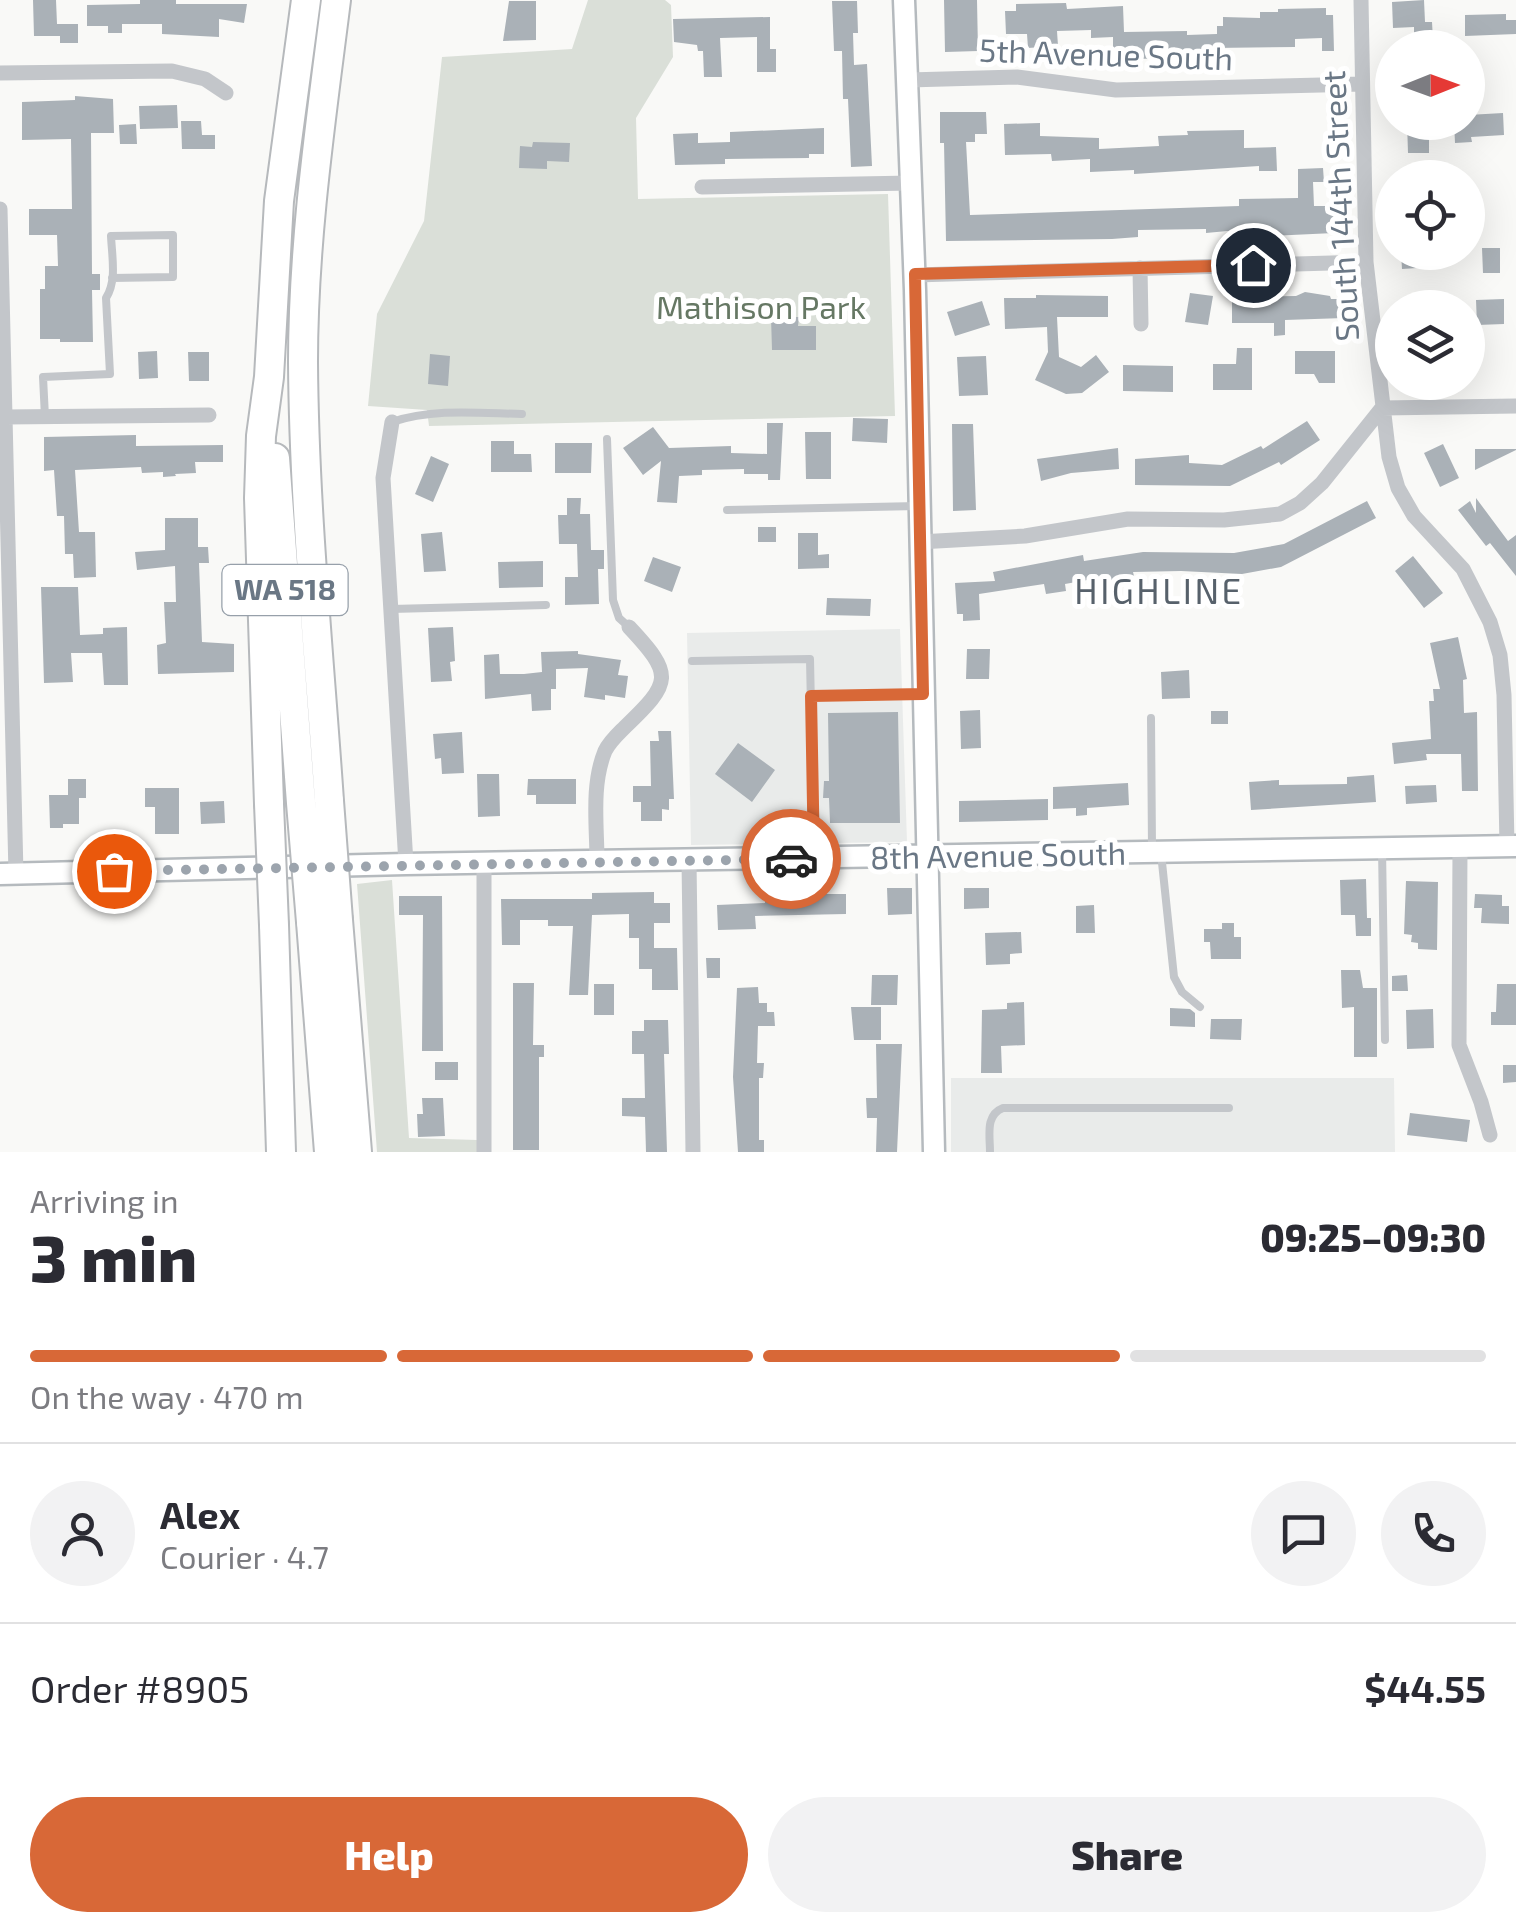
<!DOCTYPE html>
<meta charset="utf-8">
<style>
:root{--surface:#fff;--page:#f2f2f3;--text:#2b2b33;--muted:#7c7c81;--line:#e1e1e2;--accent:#d86837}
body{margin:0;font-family:"Exo 2",sans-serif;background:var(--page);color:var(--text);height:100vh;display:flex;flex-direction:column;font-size:38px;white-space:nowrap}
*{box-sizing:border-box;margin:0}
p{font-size:32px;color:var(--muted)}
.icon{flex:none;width:55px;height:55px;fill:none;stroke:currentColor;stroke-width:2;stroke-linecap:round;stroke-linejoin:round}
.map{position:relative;height:1152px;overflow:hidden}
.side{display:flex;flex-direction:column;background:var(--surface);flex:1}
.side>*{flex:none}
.needle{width:65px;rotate:89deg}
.fabs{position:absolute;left:1375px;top:30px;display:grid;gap:20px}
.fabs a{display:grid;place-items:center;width:110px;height:110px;border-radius:50%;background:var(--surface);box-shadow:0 10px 40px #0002;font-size:50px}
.pin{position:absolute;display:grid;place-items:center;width:85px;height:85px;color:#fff;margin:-42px;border:5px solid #fff;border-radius:50%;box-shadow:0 2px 10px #0007}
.courier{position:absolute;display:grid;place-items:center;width:100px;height:100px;margin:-50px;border:8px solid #d86837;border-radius:50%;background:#fff;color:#222;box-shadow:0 2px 12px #0007}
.headline em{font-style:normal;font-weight:800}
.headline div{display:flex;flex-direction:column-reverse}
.headline{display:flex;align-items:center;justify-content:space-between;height:170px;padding:0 30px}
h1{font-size:65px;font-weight:800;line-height:75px}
.bar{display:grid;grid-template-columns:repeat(4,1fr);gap:15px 10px;align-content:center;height:120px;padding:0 30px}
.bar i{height:12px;border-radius:8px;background:var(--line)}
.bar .selected{background:var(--accent)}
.bar p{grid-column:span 4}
.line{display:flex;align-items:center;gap:25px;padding:0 30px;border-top:2px solid var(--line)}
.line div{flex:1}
.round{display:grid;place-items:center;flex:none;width:105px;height:105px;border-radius:52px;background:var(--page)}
.cta{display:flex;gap:20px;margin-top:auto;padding:20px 30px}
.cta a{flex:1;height:115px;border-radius:60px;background:var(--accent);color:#fff;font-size:40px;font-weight:800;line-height:115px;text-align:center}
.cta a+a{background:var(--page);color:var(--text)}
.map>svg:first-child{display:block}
</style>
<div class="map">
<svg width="1516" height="1152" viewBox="0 0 1516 1152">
<rect width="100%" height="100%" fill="#f9f9f7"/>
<path fill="#e9ebea" d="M 900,629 L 907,842 L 691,845 L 687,633 Z
M 951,1078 L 1394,1078 L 1395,1152 L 951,1152 Z"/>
<path fill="#dadfd8" d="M 588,0 L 665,0 L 671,5 L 673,57 L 636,118 L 638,199 L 888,194 L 895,416 L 429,426 L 427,410 L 368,406 L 377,314 L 424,221 L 442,57 L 572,49 Z
M 392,880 L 409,1138 L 477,1140 L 477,1152 L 377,1152 L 357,884 Z"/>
<path fill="#aab1b7" d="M 33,0 L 56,0 L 57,24 L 78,24 L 78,43 L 60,43 L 60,36 L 34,36 Z
M 140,0 L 176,0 L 176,4 L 247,4 L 244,23 L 219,19 L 219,37 L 162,34 L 162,24 L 122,24 L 122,33 L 108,33 L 108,26 L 87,26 L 87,5 L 140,4 Z
M 944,0 L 977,0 L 978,51 L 945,52 Z
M 1424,0 L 1425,22 L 1432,22 L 1433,40 L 1414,40 L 1414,27 L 1393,28 L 1392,2 Z
M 509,1 L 536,1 L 536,40 L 503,41 Z
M 832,1 L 857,1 L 858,33 L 853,33 L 854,65 L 867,64 L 872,166 L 851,167 L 848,99 L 843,99 L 842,51 L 834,51 Z
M 1066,3 L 1067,9 L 1123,6 L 1124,32 L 1187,31 L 1187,35 L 1217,34 L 1217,26 L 1223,26 L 1223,17 L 1260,18 L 1260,12 L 1278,12 L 1278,9 L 1326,8 L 1326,15 L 1333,15 L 1334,51 L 1322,51 L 1322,38 L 1295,39 L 1295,47 L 1212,48 L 1212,57 L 1135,59 L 1135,50 L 1113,50 L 1113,37 L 1091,38 L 1091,30 L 1057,31 L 1058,46 L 1042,47 L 1028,48 L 1027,34 L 1006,34 L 1005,11 L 1016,11 L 1016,4 Z
M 1506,14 L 1506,20 L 1516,20 L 1516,34 L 1465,36 L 1465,15 Z
M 770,17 L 770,49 L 776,49 L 776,72 L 757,72 L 757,37 L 720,38 L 722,77 L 704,77 L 703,51 L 698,51 L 697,45 L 674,42 L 673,19 Z
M 75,96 L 113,99 L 114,133 L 91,133 L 92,274 L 100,274 L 100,290 L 92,290 L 93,342 L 60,342 L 60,339 L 40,339 L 40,289 L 45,289 L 45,266 L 58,266 L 57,235 L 29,235 L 29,209 L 72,209 L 71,139 L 22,140 L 22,102 L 75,100 Z
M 177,105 L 178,128 L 140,129 L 139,106 Z
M 940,112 L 986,112 L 987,134 L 975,134 L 975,142 L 966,142 L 970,215 L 1239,206 L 1239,199 L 1298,198 L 1298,169 L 1323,168 L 1324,182 L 1313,182 L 1314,206 L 1333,206 L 1334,233 L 1270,236 L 1270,227 L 1206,233 L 1206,229 L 1138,230 L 1138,237 L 1112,239 L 946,241 L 944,143 L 940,143 Z
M 1503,113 L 1504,135 L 1471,137 L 1472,142 L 1455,143 L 1454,122 L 1468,122 L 1468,115 Z
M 181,121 L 201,121 L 202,135 L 215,135 L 215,149 L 182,149 Z
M 1407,122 L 1429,122 L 1429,153 L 1408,153 Z
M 1040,123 L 1040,136 L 1099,138 L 1099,149 L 1159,146 L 1158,136 L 1188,135 L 1187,131 L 1244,130 L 1244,148 L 1276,147 L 1277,171 L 1259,171 L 1259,166 L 1134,174 L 1134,170 L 1090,172 L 1090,159 L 1052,161 L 1051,154 L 1005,155 L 1004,124 Z
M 136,124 L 137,144 L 120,144 L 119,125 Z
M 824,128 L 824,154 L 809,154 L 809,158 L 725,159 L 725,164 L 675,165 L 673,134 L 698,133 L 698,143 L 730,142 L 730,132 Z
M 533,142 L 570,143 L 569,162 L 547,161 L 547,169 L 519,168 L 520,146 L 532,147 Z
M 1482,248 L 1500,248 L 1500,273 L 1483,273 Z
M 1401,252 L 1431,252 L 1432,267 L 1402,269 Z
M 1305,292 L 1330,296 L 1331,299 L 1344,299 L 1344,318 L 1285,320 L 1285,335 L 1274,336 L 1274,323 L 1232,323 L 1232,297 L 1296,296 Z
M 1190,293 L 1213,296 L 1208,325 L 1185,322 Z
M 1036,295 L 1108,296 L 1108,317 L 1057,317 L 1059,357 L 1081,367 L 1096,355 L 1109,372 L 1082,393 L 1066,394 L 1035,380 L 1048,352 L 1047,327 L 1005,329 L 1004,298 L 1036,298 Z
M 1504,299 L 1504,324 L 1477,325 L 1476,300 Z
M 982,301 L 990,325 L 955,336 L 947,312 Z
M 771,317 L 799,317 L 798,326 L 816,326 L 816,350 L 772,350 Z
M 1237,348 L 1252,348 L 1252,390 L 1213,390 L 1213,364 L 1236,364 Z
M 157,351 L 158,378 L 139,379 L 138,352 Z
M 1295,351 L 1335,351 L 1335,383 L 1319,383 L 1314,374 L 1295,374 Z
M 188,352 L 209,352 L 209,381 L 189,381 Z
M 430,354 L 450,356 L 448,386 L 428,384 Z
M 986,356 L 988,395 L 959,396 L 957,357 Z
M 1123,365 L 1173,366 L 1173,392 L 1123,391 Z
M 853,418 L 888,419 L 887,443 L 852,441 Z
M 1307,421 L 1320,440 L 1281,465 L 1279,462 L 1230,486 L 1135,485 L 1135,459 L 1189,455 L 1189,463 L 1222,465 L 1261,446 L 1263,449 Z
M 767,423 L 783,423 L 780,480 L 768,480 L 768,474 L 744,474 L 744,469 L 702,470 L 702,475 L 679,476 L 677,503 L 657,502 L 661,461 L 643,475 L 623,448 L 653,427 L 669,448 L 731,446 L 731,453 L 767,454 Z
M 952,424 L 973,424 L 976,510 L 953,511 Z
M 805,432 L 831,432 L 831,479 L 806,479 Z
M 136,435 L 136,446 L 223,445 L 223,462 L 195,462 L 196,473 L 175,474 L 176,476 L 163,477 L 163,472 L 142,473 L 141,467 L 75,470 L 79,532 L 95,532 L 96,577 L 74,578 L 73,554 L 65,554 L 64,516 L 57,516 L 54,470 L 44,471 L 44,437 Z
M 491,441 L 514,441 L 514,454 L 531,454 L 532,472 L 491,472 Z
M 555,443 L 592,443 L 591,473 L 555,473 Z
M 1443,444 L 1459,478 L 1440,487 L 1424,453 Z
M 1118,448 L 1119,469 L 1071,473 L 1041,481 L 1037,459 Z
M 1475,449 L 1516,449 L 1516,450 L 1475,470 Z
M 431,456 L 449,464 L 433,502 L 415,494 Z
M 567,498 L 581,498 L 580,514 L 590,514 L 591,550 L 604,550 L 604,569 L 598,569 L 599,604 L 565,605 L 565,577 L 578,577 L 577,544 L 559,544 L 558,515 L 567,515 Z
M 1476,498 L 1508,541 L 1516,535 L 1516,576 L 1490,543 L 1486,546 L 1458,510 L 1470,501 L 1476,513 Z
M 1367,501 L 1376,518 L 1281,567 L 1242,574 L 1181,571 L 1133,572 L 1134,576 L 1116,578 L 1116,582 L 1094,586 L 1093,579 L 1065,584 L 1066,591 L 1046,594 L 1044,584 L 979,594 L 980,620 L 963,621 L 963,614 L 957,614 L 955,583 L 995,581 L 993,572 L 1083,555 L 1084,561 L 1143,552 L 1234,553 L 1284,544 Z
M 165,518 L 198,518 L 198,547 L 208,547 L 209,563 L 199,563 L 202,642 L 234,644 L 234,672 L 158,674 L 157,645 L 166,643 L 164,602 L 176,602 L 175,566 L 137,570 L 135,552 L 165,550 Z
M 758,527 L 776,527 L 776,542 L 758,542 Z
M 442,532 L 446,571 L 424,572 L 421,534 Z
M 798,533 L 818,533 L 818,555 L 829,554 L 829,568 L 798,569 Z
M 1413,556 L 1443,593 L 1424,608 L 1395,571 Z
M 653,557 L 681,567 L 672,592 L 644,581 Z
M 543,561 L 543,587 L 499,588 L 498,562 Z
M 41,587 L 78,587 L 80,635 L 103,634 L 103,628 L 127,627 L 128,685 L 104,685 L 102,653 L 71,653 L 73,682 L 44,683 Z
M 827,598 L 871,599 L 870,616 L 826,615 Z
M 453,627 L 455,661 L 450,662 L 452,681 L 431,682 L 428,628 Z
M 1458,637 L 1467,679 L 1463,680 L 1464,713 L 1477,712 L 1478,791 L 1462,791 L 1461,754 L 1426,754 L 1427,760 L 1394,764 L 1392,743 L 1431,739 L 1429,701 L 1434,701 L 1433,689 L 1440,689 L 1430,643 Z
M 967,649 L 990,649 L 989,679 L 966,679 Z
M 578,651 L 578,654 L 621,660 L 618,675 L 628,676 L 625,698 L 605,695 L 605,700 L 584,697 L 588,668 L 556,669 L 556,689 L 551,689 L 551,710 L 532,711 L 531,694 L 485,699 L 484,655 L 499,654 L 500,674 L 524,674 L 542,672 L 541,652 Z
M 1189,670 L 1190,698 L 1162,699 L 1161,672 Z
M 980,710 L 981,748 L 961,749 L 960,711 Z
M 1211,711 L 1228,711 L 1228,724 L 1211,724 Z
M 898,712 L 900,823 L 830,823 L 829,798 L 823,798 L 824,781 L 829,781 L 828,713 Z
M 658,731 L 671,731 L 674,799 L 669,799 L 669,810 L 662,809 L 662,821 L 641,821 L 641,802 L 633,802 L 633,786 L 651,786 L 650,741 L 659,741 Z
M 462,732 L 464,773 L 442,774 L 441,758 L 435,759 L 433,734 Z
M 738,743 L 775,770 L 752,802 L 715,774 Z
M 477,774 L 499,774 L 500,816 L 478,817 Z
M 1374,775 L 1376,802 L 1251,810 L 1249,782 L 1279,780 L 1279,785 L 1347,784 L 1347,777 Z
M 68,779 L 86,779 L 86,798 L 79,798 L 79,824 L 63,824 L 63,828 L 50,828 L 49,795 L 68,795 Z
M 528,779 L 576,779 L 576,804 L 536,804 L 536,795 L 527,795 Z
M 1128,783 L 1129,805 L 1087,808 L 1087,815 L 1076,816 L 1076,808 L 1053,809 L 1053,787 Z
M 1436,785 L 1437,802 L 1406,804 L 1405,786 Z
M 145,788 L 179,788 L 179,834 L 155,834 L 155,807 L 145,807 Z
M 1048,799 L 1048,820 L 959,822 L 959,801 Z
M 224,801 L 225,823 L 201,824 L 200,802 Z
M 1366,879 L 1367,918 L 1371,918 L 1371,936 L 1356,936 L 1355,915 L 1341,915 L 1340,880 Z
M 1406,881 L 1438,882 L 1437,950 L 1418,949 L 1418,943 L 1411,942 L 1412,935 L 1404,934 Z
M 887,888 L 912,888 L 912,914 L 888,915 Z
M 964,888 L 989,888 L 989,908 L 964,909 Z
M 654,892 L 654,903 L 670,903 L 670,923 L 654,923 L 654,948 L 677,948 L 678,990 L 652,990 L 652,969 L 639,969 L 639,938 L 629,938 L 629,914 L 592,915 L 588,995 L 569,995 L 573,926 L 548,926 L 548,920 L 520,920 L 520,945 L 502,945 L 501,899 L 592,899 L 592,893 Z
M 811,894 L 846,894 L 846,914 L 755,916 L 756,929 L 718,930 L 717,905 L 765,903 L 765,895 Z
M 1475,894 L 1502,895 L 1502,906 L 1509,906 L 1509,924 L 1481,923 L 1482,908 L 1474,908 Z
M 399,896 L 442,896 L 443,1051 L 422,1051 L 423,915 L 399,915 Z
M 1094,905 L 1095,933 L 1076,933 L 1076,906 Z
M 1222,923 L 1234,923 L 1234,937 L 1241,937 L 1241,959 L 1211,959 L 1210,942 L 1204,942 L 1204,929 L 1222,929 Z
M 1021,932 L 1022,953 L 1010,954 L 1010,964 L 986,965 L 985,933 Z
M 706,958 L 720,958 L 720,978 L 707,978 Z
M 1341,970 L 1360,970 L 1363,988 L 1377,988 L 1377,1057 L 1354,1057 L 1354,1007 L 1342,1008 Z
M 872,975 L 898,975 L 897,1005 L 871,1005 Z
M 1407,975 L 1408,991 L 1392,991 L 1392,976 Z
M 513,983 L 534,983 L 533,1045 L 544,1045 L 544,1057 L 539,1057 L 539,1150 L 513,1150 Z
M 594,984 L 614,984 L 614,1015 L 594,1015 Z
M 1497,984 L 1516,984 L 1516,1025 L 1491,1025 L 1491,1012 L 1496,1012 Z
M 758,987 L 759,1003 L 767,1003 L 767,1012 L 774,1012 L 775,1026 L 758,1026 L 757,1063 L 764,1063 L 763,1078 L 759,1078 L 759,1140 L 764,1140 L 764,1152 L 738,1152 L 733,1077 L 737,988 Z
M 1024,1002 L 1025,1045 L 1001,1046 L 1002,1073 L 981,1073 L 982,1010 L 1007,1009 L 1007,1003 Z
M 851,1007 L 881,1007 L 881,1040 L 854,1040 Z
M 1170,1008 L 1190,1009 L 1195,1013 L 1195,1027 L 1170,1026 Z
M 1433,1009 L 1434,1048 L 1407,1049 L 1406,1010 Z
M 1211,1019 L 1242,1019 L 1241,1040 L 1210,1039 Z
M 644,1020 L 668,1020 L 669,1054 L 664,1054 L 667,1152 L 646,1152 L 645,1117 L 622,1116 L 622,1098 L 645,1098 L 644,1054 L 632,1054 L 632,1031 L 644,1031 Z
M 876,1044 L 902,1044 L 897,1152 L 876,1152 L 877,1118 L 867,1118 L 866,1098 L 877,1098 Z
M 435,1062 L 458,1062 L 458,1080 L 435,1080 Z
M 1503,1065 L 1516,1065 L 1516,1082 L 1503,1083 Z
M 422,1098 L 443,1098 L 445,1136 L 418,1137 L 417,1114 L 423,1114 Z
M 1410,1113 L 1470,1120 L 1467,1142 L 1407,1135 Z"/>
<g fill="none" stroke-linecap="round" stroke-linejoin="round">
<defs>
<path id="secondary" d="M 904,0 L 915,290 L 934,1152
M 0,874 L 406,864 L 1516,846"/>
<path id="highway" d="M 275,458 L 301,803
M 329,801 C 319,655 304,508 303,362 C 303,241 321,119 336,0
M 269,804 L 259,498 L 261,436 L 269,377 L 279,201 L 306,0
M 338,920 L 357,1152
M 311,922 L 329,1152
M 274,925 L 281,1152"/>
</defs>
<use href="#secondary" stroke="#b5babe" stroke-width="25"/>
<use href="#highway" stroke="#b6b9bc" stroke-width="32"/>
<path stroke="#c3c6ca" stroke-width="8" d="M 45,417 L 43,377 L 110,374 L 106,298 C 117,281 112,257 111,236 L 173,235 L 173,277 L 112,278
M 392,422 C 433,408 478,413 522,414
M 607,439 L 613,600 L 619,618 L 629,627
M 727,510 L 918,506
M 391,609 L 546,605
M 692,661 L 810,659 L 814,856
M 811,696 L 921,694
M 1151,718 L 1152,848
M 1382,848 L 1385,1040
M 1161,853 L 1174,977 L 1182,992 L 1200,1007
M 990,1152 C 990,1135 985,1115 1003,1108 L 1229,1108"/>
<path stroke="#c3c6ca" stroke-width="15" d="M 1361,0 L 1366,262 L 1389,457 L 1398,488 L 1414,516 L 1463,569 L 1490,622 L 1500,655 L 1504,695 L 1507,846
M 0,73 L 172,71 L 205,79 L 226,93
M 908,80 L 1017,77 L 1116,90 L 1362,84
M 702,187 L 912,183
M 0,209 L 16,874
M 1140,268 L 1141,324
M 915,275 L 1366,262
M 5,417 L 209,415
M 392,422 L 383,478 L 406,864
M 919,542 L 1025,536 L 1128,519 L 1224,520 L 1280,514 L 1300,503 L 1322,483 L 1382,408 L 1516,406
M 1460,847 L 1459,1045 L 1481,1102 L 1490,1135
M 597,861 C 597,826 591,785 605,751 C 610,741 617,735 625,727 C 672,682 674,675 629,627
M 689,861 L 693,1152
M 484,863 L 484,1152"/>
<use href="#secondary" stroke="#fff" stroke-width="20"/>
<use href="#highway" stroke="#fff" stroke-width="28"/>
<defs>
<path id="highway-bridge" d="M 329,801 L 338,920
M 301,803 L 311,922
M 269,804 L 274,925"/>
</defs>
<use href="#highway-bridge" stroke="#b6b9bc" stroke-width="32" stroke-linecap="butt"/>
<use href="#highway-bridge" stroke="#fff" stroke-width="28"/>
</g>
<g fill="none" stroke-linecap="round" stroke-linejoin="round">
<path stroke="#9ca4ad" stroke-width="10" stroke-dasharray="0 18" d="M 114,871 L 791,859"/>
<path stroke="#d86837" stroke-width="12" d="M 791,859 L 814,859 L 811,696 L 923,694 L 915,274 L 1253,265"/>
</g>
<g text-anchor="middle" stroke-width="10" stroke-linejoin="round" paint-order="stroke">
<rect fill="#fff" stroke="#97a0aa" stroke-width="2.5" x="222.5" y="565" width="125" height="50" rx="8"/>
<g font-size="30" font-weight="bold" fill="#6a7785">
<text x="285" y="600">WA 518</text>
</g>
<g font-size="32" fill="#6a7785" stroke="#fff">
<text transform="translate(1106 55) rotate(2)" y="11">5th Avenue South</text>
<text transform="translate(1341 206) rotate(-93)" y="11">South 144th Street</text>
<text transform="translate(998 856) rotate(-1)" y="11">8th Avenue South</text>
</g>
<g font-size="32" fill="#667864" stroke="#fff">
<text x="761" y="319">Mathison Park</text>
</g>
<g font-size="35" letter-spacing="2.5" fill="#57616b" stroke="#fff">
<text x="1159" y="604">HIGHLINE</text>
</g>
</g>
</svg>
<div class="fabs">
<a><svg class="needle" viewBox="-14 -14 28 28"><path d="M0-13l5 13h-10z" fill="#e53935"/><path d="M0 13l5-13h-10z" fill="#7c7c81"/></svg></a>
<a><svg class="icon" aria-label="locate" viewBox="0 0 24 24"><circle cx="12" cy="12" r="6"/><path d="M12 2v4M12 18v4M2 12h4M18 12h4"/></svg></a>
<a><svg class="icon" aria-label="layers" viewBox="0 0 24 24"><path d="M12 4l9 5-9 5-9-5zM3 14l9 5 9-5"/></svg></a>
</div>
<div class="pin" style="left:114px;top:871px;background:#ea580c"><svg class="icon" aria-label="bag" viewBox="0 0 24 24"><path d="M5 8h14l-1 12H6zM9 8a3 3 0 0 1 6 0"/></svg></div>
<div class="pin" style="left:1253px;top:265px;background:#1f2937"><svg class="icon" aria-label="home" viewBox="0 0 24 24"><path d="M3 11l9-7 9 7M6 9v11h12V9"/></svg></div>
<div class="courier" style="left:791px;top:859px"><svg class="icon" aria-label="car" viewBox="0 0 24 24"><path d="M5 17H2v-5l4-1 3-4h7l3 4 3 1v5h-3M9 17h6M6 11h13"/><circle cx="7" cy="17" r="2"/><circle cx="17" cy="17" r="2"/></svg></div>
</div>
<section class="side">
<div class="headline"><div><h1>3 min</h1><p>Arriving in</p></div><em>09:25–09:30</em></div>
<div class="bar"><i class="selected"></i><i class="selected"></i><i class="selected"></i><i></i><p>On the way · 470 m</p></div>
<div class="line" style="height:180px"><a class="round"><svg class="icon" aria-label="person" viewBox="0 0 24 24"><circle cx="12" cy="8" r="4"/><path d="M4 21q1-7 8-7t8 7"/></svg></a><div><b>Alex</b><p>Courier · 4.7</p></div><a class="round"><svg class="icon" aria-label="chat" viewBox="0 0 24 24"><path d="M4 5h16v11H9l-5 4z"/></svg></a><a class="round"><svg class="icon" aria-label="phone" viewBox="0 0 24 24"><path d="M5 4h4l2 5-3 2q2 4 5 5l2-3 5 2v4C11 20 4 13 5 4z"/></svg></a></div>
<div class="line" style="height:130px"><div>Order #8905</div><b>$44.55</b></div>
<div class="cta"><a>Help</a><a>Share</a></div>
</section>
